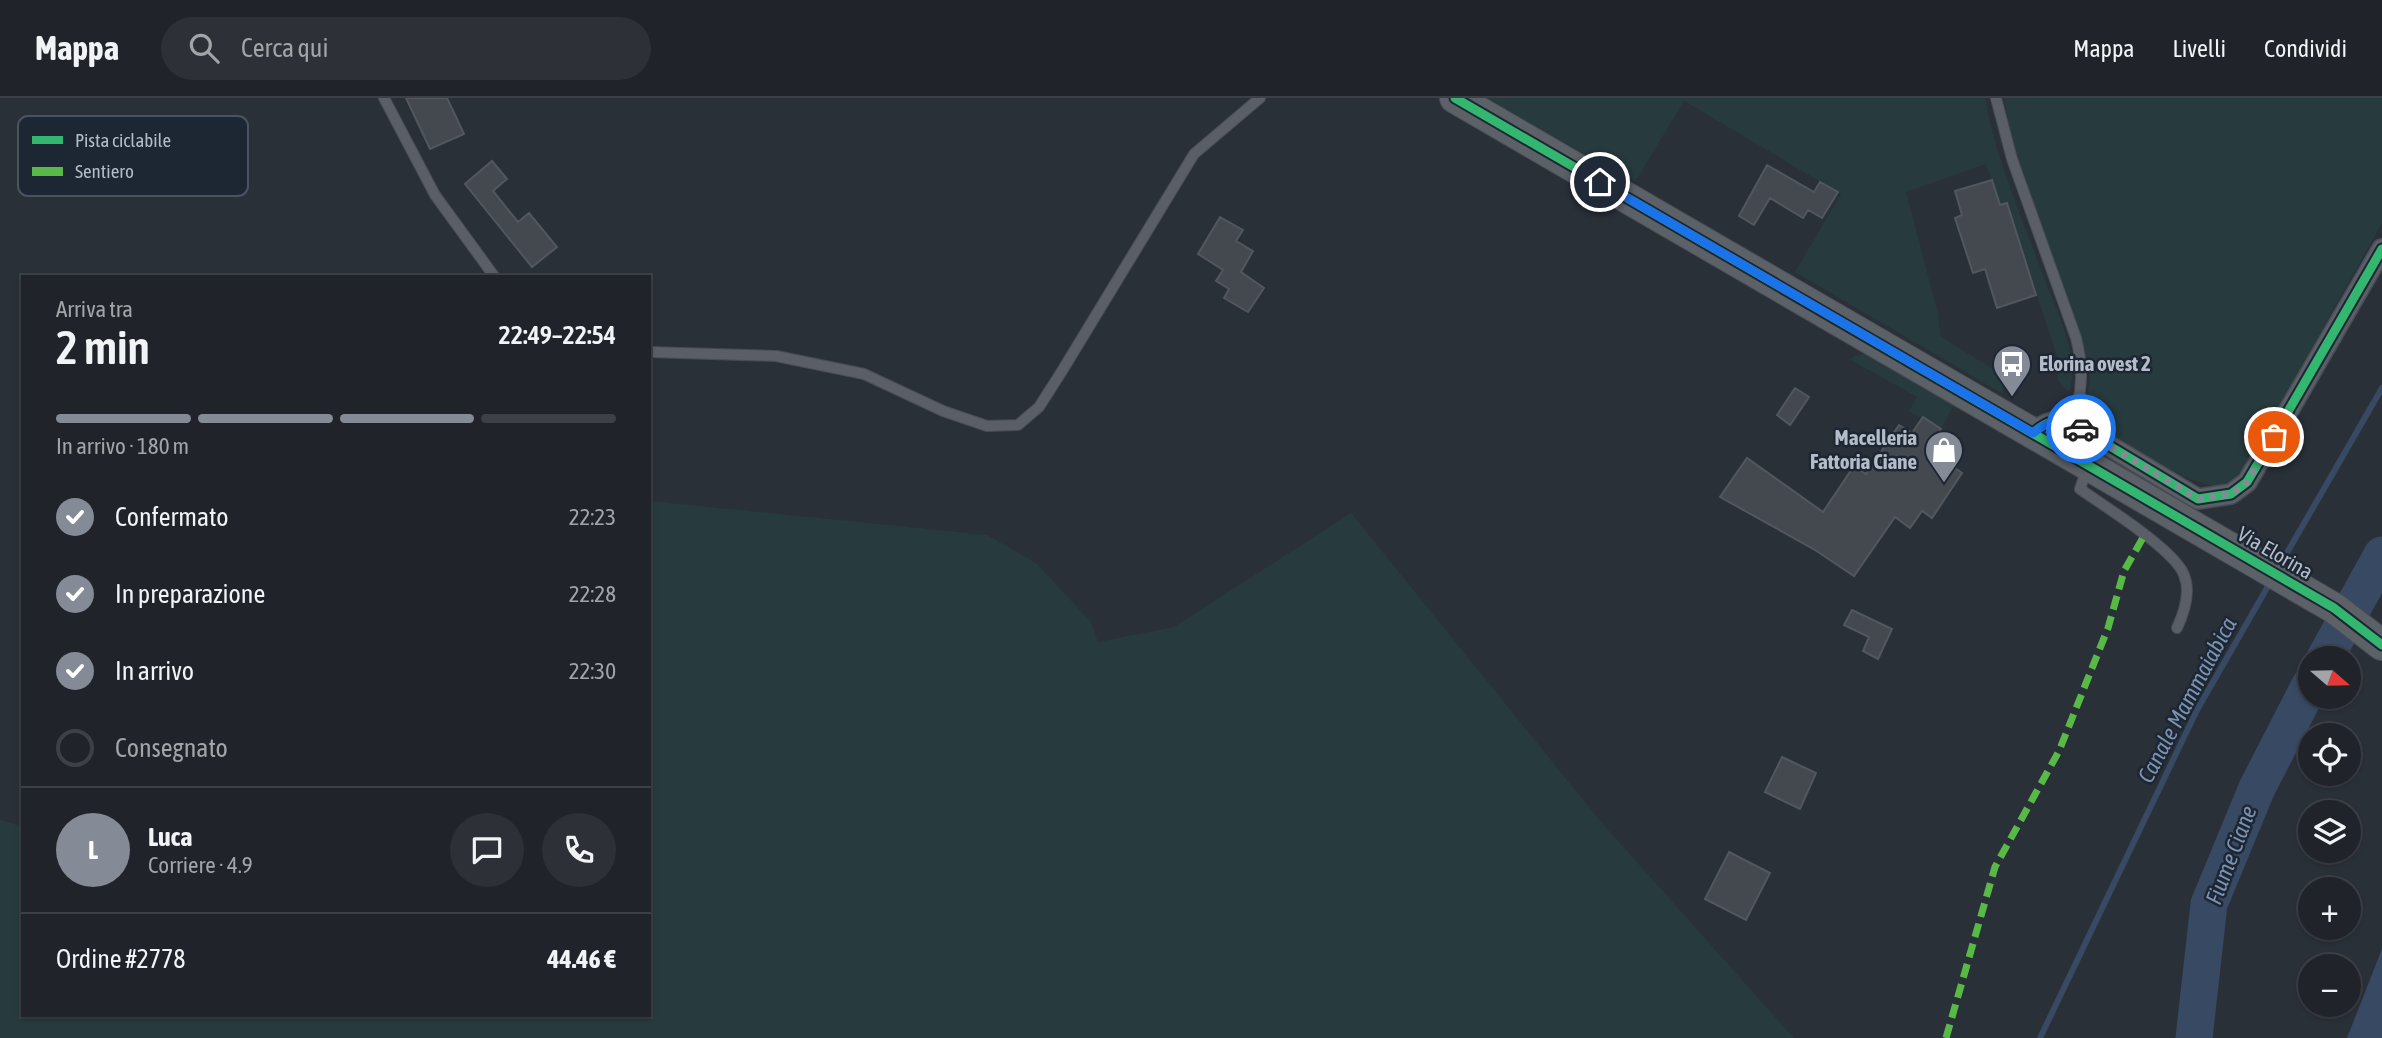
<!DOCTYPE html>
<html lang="it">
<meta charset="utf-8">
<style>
:root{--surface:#20242a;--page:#2d3036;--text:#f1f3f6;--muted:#a2a4a8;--line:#3d4147;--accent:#848b96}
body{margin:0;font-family:"Asap Condensed",sans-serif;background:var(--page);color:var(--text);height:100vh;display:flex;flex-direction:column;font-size:26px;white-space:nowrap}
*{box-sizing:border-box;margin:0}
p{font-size:23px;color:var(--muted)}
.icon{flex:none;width:38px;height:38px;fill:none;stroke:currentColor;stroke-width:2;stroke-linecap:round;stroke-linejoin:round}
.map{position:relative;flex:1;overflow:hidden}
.details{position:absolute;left:21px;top:177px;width:630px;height:742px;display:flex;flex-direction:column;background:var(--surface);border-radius:0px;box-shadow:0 2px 5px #0004,0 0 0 2px var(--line)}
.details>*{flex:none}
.needle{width:46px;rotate:110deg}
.controls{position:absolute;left:2298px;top:548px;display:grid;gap:14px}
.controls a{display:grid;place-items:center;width:63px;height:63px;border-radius:50%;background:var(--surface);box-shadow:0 2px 5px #0004,0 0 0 2px var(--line);font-size:35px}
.pin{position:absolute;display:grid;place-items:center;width:60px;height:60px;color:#fff;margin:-30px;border:4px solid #fff;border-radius:50%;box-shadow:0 2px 7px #0007}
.courier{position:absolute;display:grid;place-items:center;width:70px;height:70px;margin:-35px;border:5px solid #1a73e8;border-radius:50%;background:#fff;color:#222;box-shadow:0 2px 9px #0007}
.overview em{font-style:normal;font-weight:600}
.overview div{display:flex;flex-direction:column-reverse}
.overview{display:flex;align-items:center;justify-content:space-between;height:119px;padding:0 35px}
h1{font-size:46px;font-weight:600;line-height:52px}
.bar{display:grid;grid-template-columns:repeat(4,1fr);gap:10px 7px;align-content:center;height:84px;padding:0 35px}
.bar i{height:9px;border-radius:5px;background:var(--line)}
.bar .selected{background:var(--accent)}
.bar p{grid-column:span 4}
.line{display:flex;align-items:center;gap:18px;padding:0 35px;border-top:2px solid var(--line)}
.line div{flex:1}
.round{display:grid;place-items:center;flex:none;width:74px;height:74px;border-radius:37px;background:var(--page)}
ol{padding:0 35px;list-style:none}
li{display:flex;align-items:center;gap:21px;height:77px}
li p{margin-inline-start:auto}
li .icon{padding:7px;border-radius:50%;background:var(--accent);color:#fff;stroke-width:4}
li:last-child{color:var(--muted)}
li i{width:38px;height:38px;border:4px solid var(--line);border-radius:50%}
header{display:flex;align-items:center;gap:42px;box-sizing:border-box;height:98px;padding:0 35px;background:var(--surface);border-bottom:2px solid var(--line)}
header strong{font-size:33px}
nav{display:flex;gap:38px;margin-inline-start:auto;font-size:24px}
.search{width:490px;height:63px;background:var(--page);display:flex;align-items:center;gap:18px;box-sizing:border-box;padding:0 24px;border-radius:38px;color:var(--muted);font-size:26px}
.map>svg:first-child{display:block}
</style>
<header>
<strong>Mappa</strong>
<div class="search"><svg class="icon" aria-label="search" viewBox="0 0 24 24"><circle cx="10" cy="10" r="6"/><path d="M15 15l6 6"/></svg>Cerca qui</div>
<nav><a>Mappa</a><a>Livelli</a><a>Condividi</a></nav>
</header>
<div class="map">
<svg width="2382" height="940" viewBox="0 0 2382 940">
<rect width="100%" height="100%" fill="#2a3038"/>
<path fill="#273a3e" d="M 1486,0 L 1985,0 C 1995,59 2021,117 2042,174 C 2054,209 2080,254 2070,292 L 2066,292 L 2058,282 L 2058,261 L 2007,106 L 2000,107 L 1986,66 L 1906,94 L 1938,216 L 1940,238 L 2004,278 L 2003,296 L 1795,174 L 1841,96 L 1684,3 L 1635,84 Z
M 2004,0 L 2382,0 L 2382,125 L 2248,363 C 2242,372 2235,383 2225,387 C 2203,395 2136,353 2117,339 C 2105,331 2096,318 2084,310 L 2090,282 L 2088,266 L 2015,56 Z
M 1867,255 L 1951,303 L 1953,309 L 1941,331 L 1909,313 L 1917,299 L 1851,262 L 1854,258 Z
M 649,403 L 987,437 L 1036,465 L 1091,524 L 1098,544 L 1174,529 L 1351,415 L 1601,724 L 1794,940 L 0,940 L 0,722 L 23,728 L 23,917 L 649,917 Z"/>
<path fill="#384963" d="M 2382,851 L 2382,940 L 2347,940 Z"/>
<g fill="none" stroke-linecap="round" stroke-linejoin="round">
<path stroke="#384963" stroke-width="6" d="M 2280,467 L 2382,290
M 2040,940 L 2197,612 L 2271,483"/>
<path stroke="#384963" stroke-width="37" d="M 2325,560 L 2382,457
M 2194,940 L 2209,806 L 2257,690 L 2310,587"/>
</g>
<path fill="#444950" stroke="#52575f" stroke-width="2" d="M 406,0 L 447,0 L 464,36 L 430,51 Z
M 492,63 L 507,81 L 493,93 L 518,124 L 529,115 L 557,149 L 532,169 L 465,86 Z
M 1767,67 L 1814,94 L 1820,84 L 1838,94 L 1822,120 L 1808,112 L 1803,120 L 1770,100 L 1754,127 L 1739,118 Z
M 1992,82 L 2000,107 L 2007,105 L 2036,197 L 1997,210 L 1985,171 L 1973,175 L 1955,120 L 1962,117 L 1955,93 Z
M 1220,119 L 1243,132 L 1236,143 L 1253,153 L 1241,174 L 1264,190 L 1248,214 L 1224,200 L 1229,191 L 1216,183 L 1223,172 L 1198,156 Z
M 1795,290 L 1809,299 L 1790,327 L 1777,317 Z
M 1923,319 L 1941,331 L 1927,351 L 1962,375 L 1932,420 L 1922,413 L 1910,430 L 1895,419 L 1854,478 L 1815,452 L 1720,399 L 1747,360 L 1823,414 L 1854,368 L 1866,376 L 1899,327 L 1912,335 Z
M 1852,512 L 1892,531 L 1878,561 L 1863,553 L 1869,539 L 1844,527 Z
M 1782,659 L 1816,675 L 1800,711 L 1765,694 Z
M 1729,754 L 1770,775 L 1746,822 L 1705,801 Z"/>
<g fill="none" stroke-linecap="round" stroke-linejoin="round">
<defs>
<path id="service" d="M 384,0 L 435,97 L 494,178
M 1996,0 L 2012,61 L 2076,240 C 2084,271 2082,295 2073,326
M 649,254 L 776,258 L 864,276 L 943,313 L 987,328 L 1018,327 L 1039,309 L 1062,273 L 1194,56 L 1260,0
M 2087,371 L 2080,391 C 2104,408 2175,452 2184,477 C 2191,494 2184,515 2177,530"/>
<path id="minor" d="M 2033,335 C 2047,323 2055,321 2073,326 L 2198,401 L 2231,396 L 2247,384 L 2260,362 L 2382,151"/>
<path id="primary" d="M 1455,0 L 2334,510 L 2382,547"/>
</defs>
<use href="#service" stroke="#484c53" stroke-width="12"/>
<use href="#minor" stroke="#484c53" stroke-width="22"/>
<use href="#primary" stroke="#484c55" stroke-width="32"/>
<use href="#service" stroke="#5a5e66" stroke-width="10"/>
<use href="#minor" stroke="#5a5e66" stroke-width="19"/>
<use href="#primary" stroke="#5c6168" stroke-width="30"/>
<path stroke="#58b947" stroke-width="7" stroke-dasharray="14 7" stroke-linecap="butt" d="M 1946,940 L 1995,769 L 2059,653 L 2108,530 L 2124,473 L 2144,438"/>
<defs>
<path id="cycleway" d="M 1455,0 L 2334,510 L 2382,547
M 2033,335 C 2047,323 2055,321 2073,326 L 2198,401 L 2231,396 L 2247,384 L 2260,362 L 2382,151"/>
</defs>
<use href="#cycleway" stroke="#1d2633" stroke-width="13"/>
<use href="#cycleway" stroke="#33b770" stroke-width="9"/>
</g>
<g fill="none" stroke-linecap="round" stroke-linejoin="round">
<path stroke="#848b96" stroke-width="7" stroke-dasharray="0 12.6" d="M 2081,331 L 2198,401 L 2231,396 L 2247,384 L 2274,339"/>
<path stroke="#1a73e8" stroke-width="9" d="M 1600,84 L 2033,335 C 2050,321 2063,320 2081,331"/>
</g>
<defs>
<symbol id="bus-pin" viewBox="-11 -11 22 30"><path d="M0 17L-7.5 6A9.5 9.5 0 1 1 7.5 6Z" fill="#848b96" stroke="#1d2633"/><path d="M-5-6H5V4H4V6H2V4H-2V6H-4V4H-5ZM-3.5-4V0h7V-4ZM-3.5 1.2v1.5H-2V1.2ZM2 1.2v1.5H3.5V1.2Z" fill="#fff"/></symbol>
<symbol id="shop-pin" viewBox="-11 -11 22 30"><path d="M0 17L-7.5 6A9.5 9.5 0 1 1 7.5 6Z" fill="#848b96" stroke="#1d2633"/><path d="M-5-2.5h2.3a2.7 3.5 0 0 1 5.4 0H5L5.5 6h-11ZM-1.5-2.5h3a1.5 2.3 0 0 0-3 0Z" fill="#fff"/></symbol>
</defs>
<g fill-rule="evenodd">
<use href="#bus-pin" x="1990" y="244" width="44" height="60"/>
<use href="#shop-pin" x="1922" y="330" width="44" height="60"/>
</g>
<g text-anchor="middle" stroke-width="5" stroke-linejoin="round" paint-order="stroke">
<g font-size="21" font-weight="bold" fill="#b4bcc9" stroke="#1d2633" text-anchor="start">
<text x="2039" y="273">Elorina ovest 2</text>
<text x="1917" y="347" text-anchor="end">Macelleria<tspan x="1917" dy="24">Fattoria Ciane</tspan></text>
</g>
<g font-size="21" fill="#b4bcc9" stroke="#1d2633">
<text transform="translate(2275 455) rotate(30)" y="7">Via Elorina</text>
</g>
<g font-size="23" font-style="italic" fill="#7c92b1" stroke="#1d2633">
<text transform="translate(2187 602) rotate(-62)" y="8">Canale Mammaiabica</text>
<text transform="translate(2231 757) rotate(-69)" y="8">Fiume Ciane</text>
</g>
</g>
<rect x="18" y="18" width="230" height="80" rx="10" fill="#1d2633" stroke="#4a5360" stroke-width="2"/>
<rect x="32" y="38" width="31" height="8" fill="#33b770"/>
<rect x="32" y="69" width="31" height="9" fill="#58b947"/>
<g font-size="19" fill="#b4bcc9">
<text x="75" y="49">Pista ciclabile</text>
<text x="75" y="80">Sentiero</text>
</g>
</svg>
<div class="controls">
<a><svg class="needle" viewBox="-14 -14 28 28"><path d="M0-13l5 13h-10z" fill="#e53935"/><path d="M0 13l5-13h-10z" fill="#a2a4a8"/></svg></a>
<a><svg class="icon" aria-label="locate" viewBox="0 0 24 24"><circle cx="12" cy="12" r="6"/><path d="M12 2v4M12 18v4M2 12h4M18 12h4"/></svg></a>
<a><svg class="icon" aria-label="layers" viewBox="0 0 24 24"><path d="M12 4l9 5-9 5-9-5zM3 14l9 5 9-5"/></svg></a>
<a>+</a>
<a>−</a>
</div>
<div class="pin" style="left:2274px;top:339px;background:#ea580c"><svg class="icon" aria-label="bag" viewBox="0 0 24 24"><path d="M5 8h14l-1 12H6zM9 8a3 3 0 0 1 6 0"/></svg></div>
<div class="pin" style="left:1600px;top:84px;background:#1f2937"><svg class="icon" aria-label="home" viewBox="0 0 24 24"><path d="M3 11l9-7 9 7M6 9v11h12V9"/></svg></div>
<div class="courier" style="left:2081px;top:331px"><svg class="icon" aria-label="car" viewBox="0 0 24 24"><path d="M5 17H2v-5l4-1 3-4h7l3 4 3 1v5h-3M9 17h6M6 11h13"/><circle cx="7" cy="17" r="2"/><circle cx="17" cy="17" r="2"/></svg></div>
<section class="details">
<div class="overview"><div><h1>2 min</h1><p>Arriva tra</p></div><em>22:49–22:54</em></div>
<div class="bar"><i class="selected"></i><i class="selected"></i><i class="selected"></i><i></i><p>In arrivo · 180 m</p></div>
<ol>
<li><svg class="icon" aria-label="check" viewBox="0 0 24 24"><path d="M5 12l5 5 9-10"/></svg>Confermato<p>22:23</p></li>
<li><svg class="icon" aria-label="check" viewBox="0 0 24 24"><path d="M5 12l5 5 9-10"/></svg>In preparazione<p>22:28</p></li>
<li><svg class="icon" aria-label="check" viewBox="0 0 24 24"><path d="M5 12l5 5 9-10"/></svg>In arrivo<p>22:30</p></li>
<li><i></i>Consegnato</li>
</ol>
<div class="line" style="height:126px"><b class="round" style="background:var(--accent);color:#fff">L</b><div><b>Luca</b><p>Corriere · 4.9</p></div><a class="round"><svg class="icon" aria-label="chat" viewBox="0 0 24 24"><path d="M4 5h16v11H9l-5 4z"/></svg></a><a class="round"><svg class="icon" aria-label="phone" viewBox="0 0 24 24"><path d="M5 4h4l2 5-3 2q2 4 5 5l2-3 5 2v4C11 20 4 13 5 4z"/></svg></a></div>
<div class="line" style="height:91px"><div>Ordine #2778</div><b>44.46 €</b></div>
</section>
</div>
